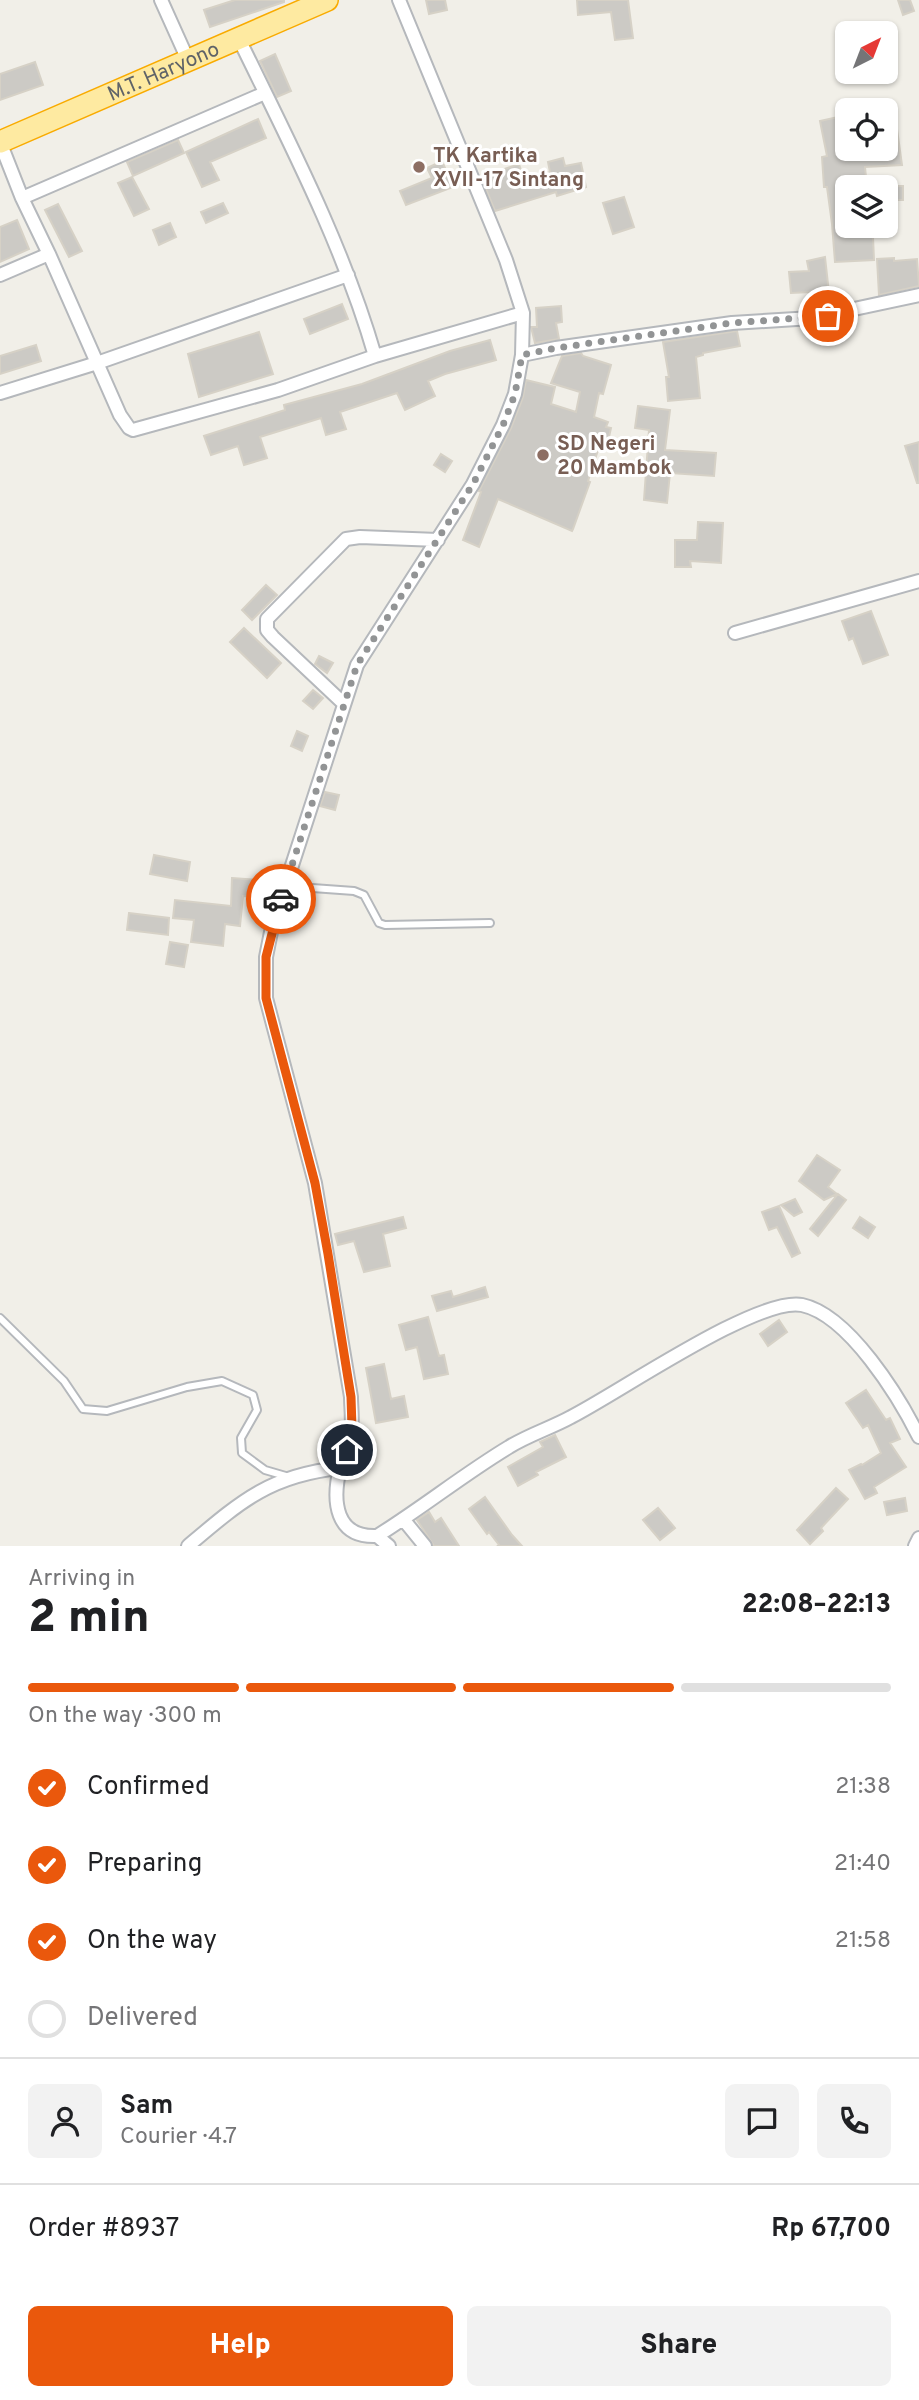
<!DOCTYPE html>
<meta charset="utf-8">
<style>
:root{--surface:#fff;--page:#f2f2f2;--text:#202124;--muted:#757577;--line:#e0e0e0;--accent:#ea580c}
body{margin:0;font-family:Overpass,sans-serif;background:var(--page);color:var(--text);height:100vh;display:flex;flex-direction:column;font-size:26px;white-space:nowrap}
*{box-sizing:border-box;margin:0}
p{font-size:23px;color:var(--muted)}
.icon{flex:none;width:38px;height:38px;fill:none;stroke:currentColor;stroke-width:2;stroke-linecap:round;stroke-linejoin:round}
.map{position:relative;height:1546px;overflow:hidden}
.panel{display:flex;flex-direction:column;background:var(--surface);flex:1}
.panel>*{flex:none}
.needle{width:46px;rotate:42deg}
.buttons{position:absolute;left:835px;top:21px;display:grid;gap:14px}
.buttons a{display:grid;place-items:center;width:63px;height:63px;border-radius:10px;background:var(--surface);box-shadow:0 2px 5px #0004;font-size:35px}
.pin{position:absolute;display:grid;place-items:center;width:60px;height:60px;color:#fff;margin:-30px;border:4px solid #fff;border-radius:50%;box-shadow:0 2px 7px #0007}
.courier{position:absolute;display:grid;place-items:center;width:70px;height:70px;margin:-35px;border:5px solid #ea580c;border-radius:50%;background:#fff;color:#222;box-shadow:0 2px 9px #0007}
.head em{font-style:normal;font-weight:800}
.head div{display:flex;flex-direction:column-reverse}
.head{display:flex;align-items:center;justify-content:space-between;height:119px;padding:0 28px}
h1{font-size:46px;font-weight:800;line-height:52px}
.bar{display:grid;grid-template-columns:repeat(4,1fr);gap:10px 7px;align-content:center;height:84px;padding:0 28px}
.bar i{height:9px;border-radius:5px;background:var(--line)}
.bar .current{background:var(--accent)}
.bar p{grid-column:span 4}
.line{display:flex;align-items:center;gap:18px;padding:0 28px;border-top:2px solid var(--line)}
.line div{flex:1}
.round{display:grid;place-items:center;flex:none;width:74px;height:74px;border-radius:10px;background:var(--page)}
ol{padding:0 28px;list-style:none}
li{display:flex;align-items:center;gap:21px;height:77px}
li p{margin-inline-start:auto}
li .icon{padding:7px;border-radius:50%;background:var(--accent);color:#fff;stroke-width:4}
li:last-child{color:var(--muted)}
li i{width:38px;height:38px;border:4px solid var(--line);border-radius:50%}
.primary-button{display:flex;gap:14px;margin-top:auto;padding:14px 28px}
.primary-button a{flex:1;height:80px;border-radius:10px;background:var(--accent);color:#fff;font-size:28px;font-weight:800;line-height:80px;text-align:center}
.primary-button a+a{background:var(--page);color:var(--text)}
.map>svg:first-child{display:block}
</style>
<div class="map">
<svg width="919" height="1546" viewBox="0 0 919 1546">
<rect width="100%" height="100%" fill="#f1efe8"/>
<path fill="#cccac5" stroke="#d6d1c6" stroke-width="2" d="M 235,0 L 284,0 L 284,2 L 210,27 L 204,10 Z
M 426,0 L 445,0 L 447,10 L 429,14 Z
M 577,0 L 628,0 L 633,38 L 615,40 L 611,12 L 578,15 Z
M 898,0 L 910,0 L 914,11 L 903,15 Z
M 275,54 L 291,91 L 277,97 L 260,61 Z
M 35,62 L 43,85 L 0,100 L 0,74 Z
M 847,115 L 847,155 L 870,154 L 870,149 L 886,149 L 886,130 L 897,129 L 902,165 L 865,167 L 867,187 L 847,187 L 847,226 L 881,226 L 882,236 L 873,237 L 874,260 L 835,262 L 832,224 L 827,187 L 824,187 L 822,157 L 827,156 L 820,121 Z
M 258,119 L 266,138 L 210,162 L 219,180 L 202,187 L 186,152 Z
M 178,140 L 184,153 L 133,176 L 127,162 Z
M 563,158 L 565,166 L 581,163 L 586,187 L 557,196 L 556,192 L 495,211 L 481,177 L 519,164 L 524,180 L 550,172 L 548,162 Z
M 442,161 L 453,187 L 406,205 L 400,191 L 432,178 L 427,168 Z
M 132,177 L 149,209 L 134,216 L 118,183 Z
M 886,186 L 903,186 L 903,200 L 886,200 Z
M 624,197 L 634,227 L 613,234 L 603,203 Z
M 223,203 L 228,213 L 206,223 L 201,212 Z
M 58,204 L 82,251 L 69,257 L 45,210 Z
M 17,220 L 29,249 L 0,262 L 0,227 Z
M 170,223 L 176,237 L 159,245 L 153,230 Z
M 825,257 L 830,302 L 814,305 L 812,292 L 791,293 L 789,272 L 809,271 L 807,261 Z
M 894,258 L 894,261 L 917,259 L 919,286 L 879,295 L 877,259 Z
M 342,304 L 348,319 L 310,334 L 304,319 Z
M 561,306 L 562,322 L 556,323 L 559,339 L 535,343 L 531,327 L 537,327 L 536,308 Z
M 737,331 L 740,346 L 703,353 L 703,355 L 696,357 L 700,398 L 668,401 L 666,377 L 669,377 L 663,342 Z
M 259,332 L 273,374 L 199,397 L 188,354 Z
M 490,340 L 496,360 L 445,374 L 428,381 L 435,396 L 405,410 L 397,393 L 340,412 L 346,429 L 326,435 L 321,418 L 260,437 L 267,458 L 244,465 L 238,446 L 211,455 L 204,436 L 285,410 L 284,405 L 362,384 L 450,351 Z
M 36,345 L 41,361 L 0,374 L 0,356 Z
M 581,353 L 583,356 L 611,365 L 603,394 L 599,393 L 594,417 L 608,422 L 606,427 L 611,428 L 607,446 L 600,444 L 588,481 L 590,482 L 573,529 L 572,531 L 498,499 L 479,547 L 463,540 L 481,492 L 479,491 L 511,428 L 523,397 L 526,380 L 555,387 L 551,404 L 576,412 L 580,392 L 551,383 L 562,356 Z
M 638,406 L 670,410 L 665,450 L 716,453 L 714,476 L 670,473 L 667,503 L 644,500 L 649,430 L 635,428 Z
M 919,442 L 919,483 L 917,483 L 905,446 Z
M 441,454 L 452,461 L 445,472 L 434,465 Z
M 698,522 L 723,523 L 721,563 L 690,561 L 691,567 L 675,567 L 675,540 L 697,540 Z
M 266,585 L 277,595 L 252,620 L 242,610 Z
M 871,611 L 888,655 L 863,664 L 853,638 L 849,640 L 842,621 Z
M 244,628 L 281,663 L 267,678 L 230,642 Z
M 319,656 L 333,663 L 327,673 L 315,664 Z
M 313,690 L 323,698 L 313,709 L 303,701 Z
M 297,731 L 308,736 L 302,751 L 291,746 Z
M 325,792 L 339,795 L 335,810 L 320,806 Z
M 154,855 L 190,862 L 187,881 L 150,874 Z
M 232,878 L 261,880 L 260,897 L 243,896 L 240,926 L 225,924 L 223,946 L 191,942 L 194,920 L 173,918 L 175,900 L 231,906 Z
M 129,913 L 169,918 L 168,935 L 127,930 Z
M 170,942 L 188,945 L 184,967 L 166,964 Z
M 817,1155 L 840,1170 L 828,1187 L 837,1194 L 824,1200 L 799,1181 Z
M 838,1194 L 846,1200 L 818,1236 L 810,1229 Z
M 795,1199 L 802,1212 L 794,1216 L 781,1205 Z
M 779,1206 L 800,1253 L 792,1257 L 777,1227 L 769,1230 L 762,1212 Z
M 403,1217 L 406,1228 L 383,1234 L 390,1266 L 364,1272 L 354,1241 L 338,1245 L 335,1234 Z
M 860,1217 L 875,1227 L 868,1238 L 853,1228 Z
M 485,1287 L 488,1297 L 437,1311 L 432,1296 L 451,1291 L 453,1297 Z
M 428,1317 L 439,1356 L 444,1355 L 448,1374 L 424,1379 L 417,1347 L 406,1350 L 399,1325 Z
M 779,1320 L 787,1332 L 768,1346 L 760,1334 Z
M 384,1364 L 391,1399 L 404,1396 L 408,1417 L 376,1423 L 366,1368 Z
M 866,1390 L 886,1420 L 890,1418 L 900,1439 L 890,1443 L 906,1467 L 874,1487 L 877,1493 L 865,1499 L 849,1470 L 861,1464 L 862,1465 L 881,1453 L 868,1425 L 863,1428 L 846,1403 Z
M 555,1435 L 566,1457 L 536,1472 L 538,1475 L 518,1486 L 508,1467 L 543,1447 L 540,1442 Z
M 836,1488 L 848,1499 L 821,1528 L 823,1531 L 810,1544 L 797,1530 Z
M 485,1497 L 512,1535 L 522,1546 L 497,1546 L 499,1545 L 489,1532 L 487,1534 L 469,1509 Z
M 905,1498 L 907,1511 L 887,1515 L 884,1502 Z
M 658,1508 L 675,1528 L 660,1540 L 643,1520 Z
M 429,1512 L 435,1522 L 441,1518 L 459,1546 L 434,1546 L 417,1520 Z"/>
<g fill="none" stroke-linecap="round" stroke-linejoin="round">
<defs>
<path id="service" d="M 285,886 L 354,891 L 364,895 L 379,923 L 385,925 L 490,923
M 0,1318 L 64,1381 L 83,1409 L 107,1411 L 187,1387 L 222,1381 L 253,1395 L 257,1410 L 241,1438 L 242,1453 L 265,1470 L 289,1477"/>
<path id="minor" d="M 161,0 L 188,60
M 239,39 C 289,142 343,245 375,356 L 523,313
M 0,142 L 22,198 L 49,254 L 0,275
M 22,198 L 265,93
M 49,254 L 120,415 L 129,428 L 133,430 L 278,390 L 375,356
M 522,355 L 556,348 L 732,323 L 812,318 L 919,295
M 0,393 L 97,363 L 348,275
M 735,633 L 919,581
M 343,703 L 273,637 L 267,630 L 267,619 L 346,539 L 360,537 L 438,540
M 403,1519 L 425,1546
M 377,1536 C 422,1508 464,1474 509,1447 C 528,1435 551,1428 571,1417 C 617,1394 758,1296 802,1305 C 849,1315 899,1397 919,1437
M 188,1546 C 240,1502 270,1475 340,1468
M 389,1546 L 377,1536 C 335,1538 332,1501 340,1468 C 343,1455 349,1444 351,1431 C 353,1420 351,1408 351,1397 L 315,1183 L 266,998 L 266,957 L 272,927 L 357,665 L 473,484 L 503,425 L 515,394 L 522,355 L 523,313 L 506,260 L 399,0
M 915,1546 L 919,1538"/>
<g id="trunk">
<path id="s1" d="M 0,142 L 327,0"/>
</g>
</defs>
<use href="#service" stroke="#b5b8bc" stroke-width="10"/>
<use href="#minor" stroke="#b5b8bc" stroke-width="16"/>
<use href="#trunk" stroke="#f9ab00" stroke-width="24"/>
<use href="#service" stroke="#fff" stroke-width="6"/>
<use href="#minor" stroke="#fff" stroke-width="12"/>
<use href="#trunk" stroke="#feeaa1" stroke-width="21"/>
</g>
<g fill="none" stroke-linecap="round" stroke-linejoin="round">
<path stroke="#929495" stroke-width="7" stroke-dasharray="0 12.6" d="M 281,899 L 357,665 L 473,484 L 503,425 L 515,394 L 522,355 L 556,348 L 732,323 L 828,316"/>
<path stroke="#ea580c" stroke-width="9" d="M 281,899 L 266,957 L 266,998 L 315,1183 L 328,1254 L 351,1397 L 352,1428 L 347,1450"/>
</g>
<g fill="#8d6e63" stroke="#fff" stroke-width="2.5">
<circle cx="419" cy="167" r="7"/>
<circle cx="543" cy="455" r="7"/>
</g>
<g text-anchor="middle" stroke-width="6" stroke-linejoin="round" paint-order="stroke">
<g font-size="21" fill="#5f6368" stroke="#fff">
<text dy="7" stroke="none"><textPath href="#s1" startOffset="178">M.T. Haryono</textPath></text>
</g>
<g font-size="21" font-weight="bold" fill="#785e54" stroke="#fff" text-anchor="start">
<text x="433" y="162">TK Kartika<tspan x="433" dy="24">XVII-17 Sintang</tspan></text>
<text x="557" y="450">SD Negeri<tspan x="557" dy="24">20 Mambok</tspan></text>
</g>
</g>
</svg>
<div class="buttons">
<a><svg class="needle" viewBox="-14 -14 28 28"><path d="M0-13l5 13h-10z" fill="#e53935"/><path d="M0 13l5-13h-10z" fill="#757577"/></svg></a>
<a><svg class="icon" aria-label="locate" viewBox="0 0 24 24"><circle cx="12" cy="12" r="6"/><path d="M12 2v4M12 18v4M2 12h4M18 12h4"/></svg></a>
<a><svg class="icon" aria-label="layers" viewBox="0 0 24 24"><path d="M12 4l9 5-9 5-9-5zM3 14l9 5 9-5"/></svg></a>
</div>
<div class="pin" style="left:828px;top:316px;background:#ea580c"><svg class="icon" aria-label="bag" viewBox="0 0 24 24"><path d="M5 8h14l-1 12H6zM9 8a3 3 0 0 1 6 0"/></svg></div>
<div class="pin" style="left:347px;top:1450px;background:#1f2937"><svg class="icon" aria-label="home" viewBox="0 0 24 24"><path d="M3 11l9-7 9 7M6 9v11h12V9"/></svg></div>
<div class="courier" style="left:281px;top:899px"><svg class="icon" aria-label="car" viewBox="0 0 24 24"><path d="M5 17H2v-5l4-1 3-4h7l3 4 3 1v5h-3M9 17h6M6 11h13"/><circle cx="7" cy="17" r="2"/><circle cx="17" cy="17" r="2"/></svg></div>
</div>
<section class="panel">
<div class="head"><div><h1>2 min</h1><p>Arriving in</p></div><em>22:08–22:13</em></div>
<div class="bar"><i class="current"></i><i class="current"></i><i class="current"></i><i></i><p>On the way · 300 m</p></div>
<ol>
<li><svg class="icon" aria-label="check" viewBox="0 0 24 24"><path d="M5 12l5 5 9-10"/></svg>Confirmed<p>21:38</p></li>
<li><svg class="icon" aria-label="check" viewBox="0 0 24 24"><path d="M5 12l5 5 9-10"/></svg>Preparing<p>21:40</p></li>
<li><svg class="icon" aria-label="check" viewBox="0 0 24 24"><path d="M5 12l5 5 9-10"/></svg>On the way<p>21:58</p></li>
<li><i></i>Delivered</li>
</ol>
<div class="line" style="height:126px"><a class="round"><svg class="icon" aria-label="person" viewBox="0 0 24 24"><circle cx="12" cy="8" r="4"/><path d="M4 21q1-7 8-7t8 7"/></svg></a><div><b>Sam</b><p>Courier · 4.7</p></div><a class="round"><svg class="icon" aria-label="chat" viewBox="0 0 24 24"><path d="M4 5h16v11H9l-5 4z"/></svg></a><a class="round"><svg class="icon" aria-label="phone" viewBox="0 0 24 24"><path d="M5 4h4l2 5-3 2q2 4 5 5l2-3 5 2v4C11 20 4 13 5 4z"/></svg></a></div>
<div class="line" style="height:91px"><div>Order #8937</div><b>Rp 67,700</b></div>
<div class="primary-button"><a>Help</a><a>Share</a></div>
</section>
